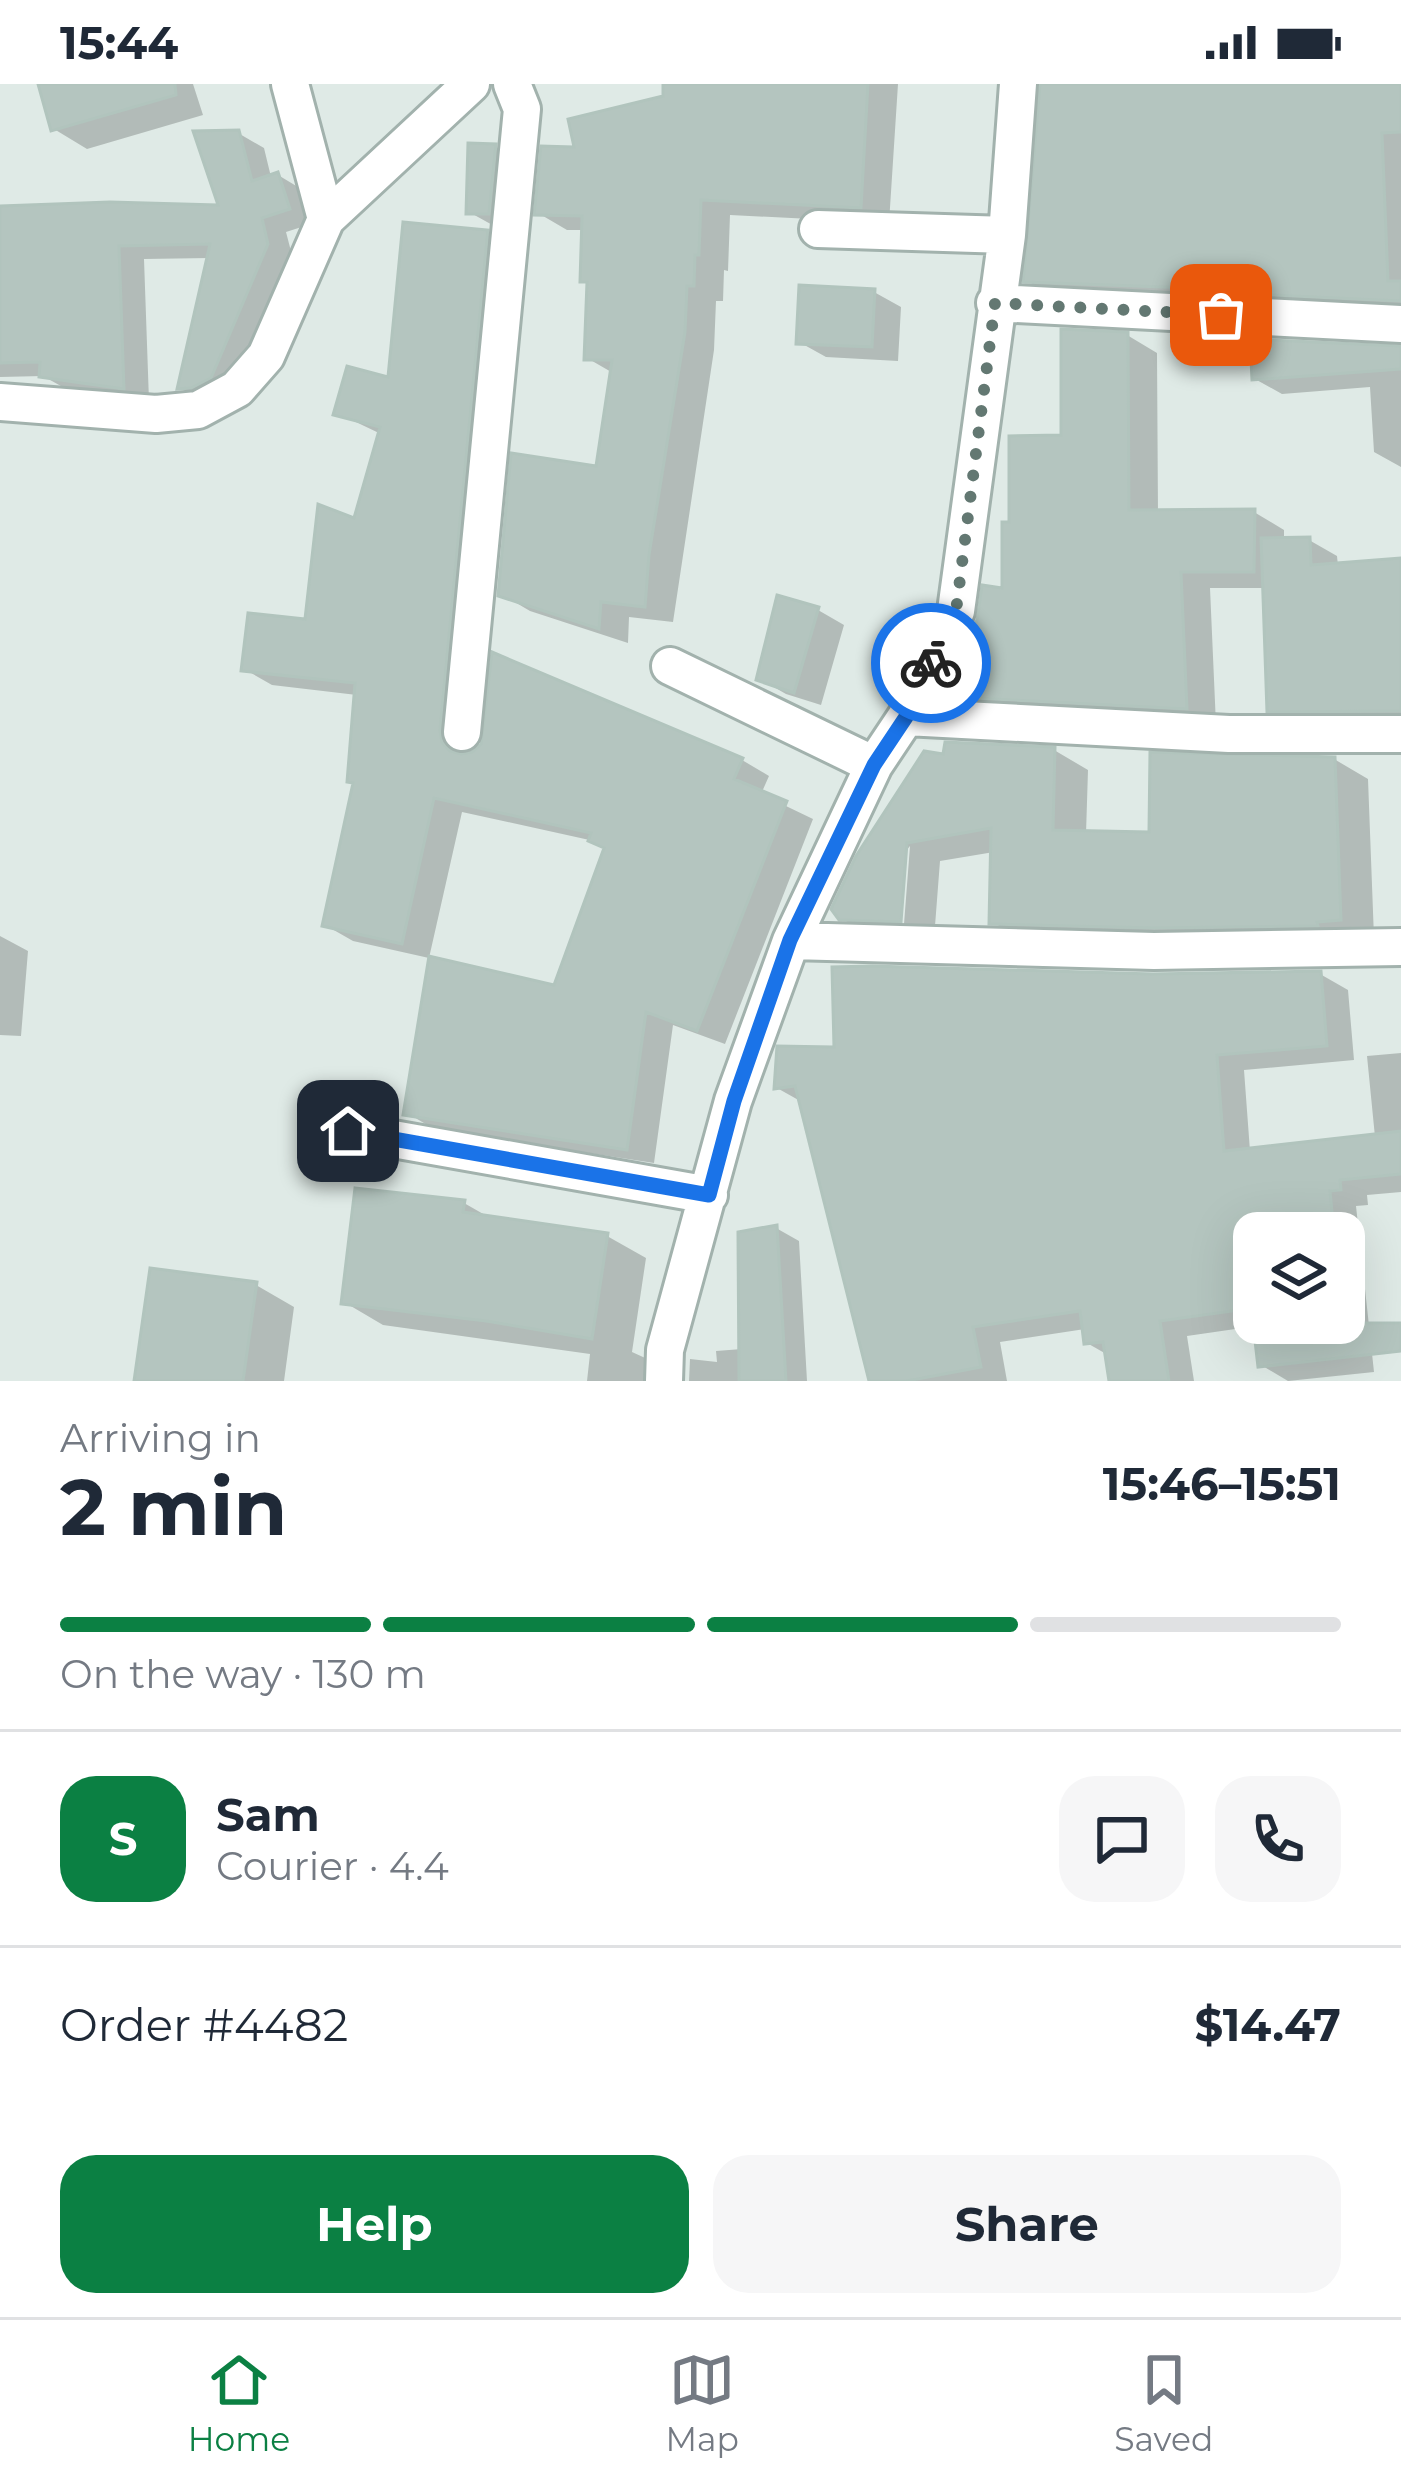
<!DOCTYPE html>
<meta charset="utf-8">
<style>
:root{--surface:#fff;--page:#f6f6f7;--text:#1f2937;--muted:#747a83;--line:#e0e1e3;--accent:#0b8043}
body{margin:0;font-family:Montserrat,sans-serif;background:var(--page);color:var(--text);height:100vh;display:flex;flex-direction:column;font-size:45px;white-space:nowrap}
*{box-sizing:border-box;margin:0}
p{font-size:39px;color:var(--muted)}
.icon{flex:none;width:66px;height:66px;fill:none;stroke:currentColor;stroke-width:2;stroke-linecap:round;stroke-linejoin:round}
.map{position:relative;height:1297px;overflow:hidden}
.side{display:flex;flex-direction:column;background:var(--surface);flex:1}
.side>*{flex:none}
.tools{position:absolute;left:1233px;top:1128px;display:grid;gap:24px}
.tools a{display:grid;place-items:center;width:132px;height:132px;border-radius:24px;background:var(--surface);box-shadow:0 12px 48px #0002;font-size:60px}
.pin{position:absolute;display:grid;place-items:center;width:102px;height:102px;color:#fff;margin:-51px;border-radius:24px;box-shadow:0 6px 18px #0006}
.courier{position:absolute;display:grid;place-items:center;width:120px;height:120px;margin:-60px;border:9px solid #1a73e8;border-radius:50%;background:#fff;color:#222;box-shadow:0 3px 15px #0007}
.summary em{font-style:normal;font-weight:700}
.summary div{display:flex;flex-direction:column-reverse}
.summary{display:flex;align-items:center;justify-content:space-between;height:204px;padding:0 60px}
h1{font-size:78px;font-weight:700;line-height:90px}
.bar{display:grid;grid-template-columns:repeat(4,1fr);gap:18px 12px;align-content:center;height:144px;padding:0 60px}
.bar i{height:15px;border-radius:9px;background:var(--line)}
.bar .active{background:var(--accent)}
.bar p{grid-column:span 4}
.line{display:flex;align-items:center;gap:30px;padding:0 60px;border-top:3px solid var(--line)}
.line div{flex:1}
.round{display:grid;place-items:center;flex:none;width:126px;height:126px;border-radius:36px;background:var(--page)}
.cta{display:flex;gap:24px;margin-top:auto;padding:24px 60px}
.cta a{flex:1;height:138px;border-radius:36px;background:var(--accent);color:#fff;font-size:48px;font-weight:700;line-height:138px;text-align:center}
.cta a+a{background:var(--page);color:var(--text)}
.status{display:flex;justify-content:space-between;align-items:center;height:84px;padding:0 60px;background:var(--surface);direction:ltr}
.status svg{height:33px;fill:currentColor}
.tab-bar{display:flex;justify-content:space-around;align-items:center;height:168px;border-top:3px solid var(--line);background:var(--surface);font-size:33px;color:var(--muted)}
.tab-bar a{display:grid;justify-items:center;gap:6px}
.tab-bar .active{color:var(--accent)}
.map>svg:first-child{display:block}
</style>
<div class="status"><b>15:44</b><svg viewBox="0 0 49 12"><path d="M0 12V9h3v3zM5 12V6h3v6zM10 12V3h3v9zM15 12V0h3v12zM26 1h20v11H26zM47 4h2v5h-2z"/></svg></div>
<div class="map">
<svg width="1401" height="1297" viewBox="0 0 1401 1297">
<rect width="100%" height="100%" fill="#dfeae6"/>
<path fill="#0003" fill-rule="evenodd" d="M 66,0 L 193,0 L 203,31 L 87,65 L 54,45 Z
M 666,0 L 898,0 L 889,139 L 730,131 L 728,187 L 724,186 L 723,217 L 716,217 L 714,266 L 673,538 L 629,533 L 628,559 L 530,527 L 501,510 L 598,386 L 613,289 L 587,274 L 590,200 L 584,146 L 567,146 L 538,129 L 578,66 L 666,14 Z
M 1043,0 L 1401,0 L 1401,231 L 1056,213 L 1026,196 Z
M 238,49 L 264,64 L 271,93 L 278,91 L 303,106 L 314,139 L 286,148 L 293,175 L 236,307 L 205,318 L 180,304 L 210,174 L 144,175 L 149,317 L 68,306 L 43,292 L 0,293 L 0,125 L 222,124 Z
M 495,63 L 522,78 L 496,143 L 469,128 Z
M 487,149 L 514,165 L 468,672 L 742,676 L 769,692 L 761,710 L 813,735 L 725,960 L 673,941 L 654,1079 L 434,1045 L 407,1029 L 556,904 L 607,765 L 594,757 L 462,728 L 429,874 L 353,857 L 325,841 L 356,700 L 357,611 L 272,601 L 244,585 L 308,538 L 356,438 L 381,350 L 337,329 L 391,297 Z
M 874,208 L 901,223 L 898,277 L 826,273 L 799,258 Z
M 1127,251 L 1157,269 L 1158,429 L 1254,428 L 1284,446 L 1284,457 L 1309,456 L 1337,472 L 1338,482 L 1401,477 L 1401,642 L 1298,642 L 1270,626 L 1266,504 L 1210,504 L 1216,641 L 986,629 L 956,611 L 1005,508 L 1012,441 Z
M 1401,265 L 1401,383 L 1374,368 L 1370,303 L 1282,310 L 1255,295 Z
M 779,514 L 818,526 L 844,541 L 821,621 L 786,610 L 760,595 Z
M 1054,666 L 1088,686 L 1086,750 L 1152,751 L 1334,675 L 1368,695 L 1374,854 L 1026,858 L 993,838 L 994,768 L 940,777 L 934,855 L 875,854 L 841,834 L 946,673 ZM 910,762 L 903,853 L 897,852 L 904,769 Z
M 0,852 L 28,867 L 21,952 L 0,951 Z
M 1320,890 L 1348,906 L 1354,976 L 1244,986 L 1250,1067 L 1375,1053 L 1367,972 L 1401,969 L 1401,1108 L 1367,1111 L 1368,1121 L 1356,1122 L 1374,1288 L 1288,1297 L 1261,1281 L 1256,1242 L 1187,1252 L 1194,1297 L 1112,1297 L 1108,1271 L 1087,1259 L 1085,1245 L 1000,1258 L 1007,1297 L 872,1297 L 802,1018 L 777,1004 L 837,966 L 1153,892 ZM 1254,1149 L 1344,1149 L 1344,1239 L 1254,1239 Z
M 464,1119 L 492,1135 L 607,1152 L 646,1174 L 632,1268 L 665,1283 L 665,1297 L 587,1297 L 590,1270 L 383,1241 L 344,1218 Z
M 776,1144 L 799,1157 L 807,1297 L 689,1297 L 690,1275 L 717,1278 L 716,1267 L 742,1265 Z
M 152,1187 L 256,1201 L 294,1223 L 284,1297 L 137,1297 Z"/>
<path fill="#b4c5bf" stroke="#b1c4bd" stroke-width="3" d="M 38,0 L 175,0 L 176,11 L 51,47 Z
M 663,0 L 868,0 L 861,124 L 701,116 L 699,171 L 695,171 L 694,202 L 687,202 L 685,248 L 649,471 L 645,523 L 601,518 L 599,545 L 498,512 L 511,369 L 596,382 L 612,276 L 584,276 L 587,198 L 580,198 L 582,132 L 534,131 L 541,62 L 574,63 L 568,35 L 663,12 Z
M 1040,0 L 1401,0 L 1401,48 L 1382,49 L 1388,197 L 1401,197 L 1401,217 L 1247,210 L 1247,206 L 1023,198 Z
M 239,46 L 252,97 L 278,88 L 290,125 L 262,134 L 268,160 L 211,294 L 191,304 L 177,305 L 210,160 L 119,162 L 124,305 L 39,293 L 40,278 L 0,279 L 0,122 L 110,118 L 218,121 L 193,47 Z
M 468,59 L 496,60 L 489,130 L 466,130 Z
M 403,138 L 488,146 L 440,646 L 442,658 L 450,667 L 461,670 L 472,668 L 481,660 L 492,568 L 743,674 L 734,695 L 787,717 L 697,947 L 646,928 L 627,1066 L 403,1031 L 429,872 L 554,901 L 604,764 L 588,757 L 591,749 L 434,714 L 402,860 L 322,842 L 353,699 L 347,698 L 355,599 L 241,587 L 248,529 L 305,535 L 318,420 L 354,434 L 380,343 L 333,331 L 347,282 L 388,293 Z
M 799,201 L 875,205 L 872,263 L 796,260 Z
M 1061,245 L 1128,248 L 1129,426 L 1255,425 L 1254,488 L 1181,488 L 1187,625 L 953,613 L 960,572 L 977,536 L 982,501 L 1002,504 L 1002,438 L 1009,438 L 1009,352 L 1061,351 Z
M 1250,255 L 1401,262 L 1401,285 L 1252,296 Z
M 1310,453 L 1311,481 L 1401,474 L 1401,627 L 1267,628 L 1261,454 Z
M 777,511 L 819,523 L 794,609 L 756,596 Z
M 945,658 L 1055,663 L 1053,746 L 1149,748 L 1150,668 L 1335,673 L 1341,836 L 1317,838 L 1318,842 L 1154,844 L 989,840 L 991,744 L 907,759 L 901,838 L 839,836 L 831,825 L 856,772 L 924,667 L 943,670 Z
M 872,882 L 1153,890 L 1321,887 L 1327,962 L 1217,971 L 1224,1067 L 1401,1047 L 1401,1090 L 1340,1096 L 1341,1106 L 1330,1107 L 1334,1149 L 1254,1149 L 1254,1224 L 1160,1237 L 1169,1297 L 1109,1297 L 1103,1258 L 1084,1260 L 1080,1227 L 973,1243 L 981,1283 L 907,1297 L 869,1297 L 795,1002 L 774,1005 L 777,962 L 834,963 L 832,883 Z
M 355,1104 L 465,1116 L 463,1128 L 608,1149 L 592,1255 L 486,1237 L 341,1220 Z
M 777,1141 L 786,1297 L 739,1297 L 738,1148 Z
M 150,1184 L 257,1198 L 243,1297 L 134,1297 Z
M 1253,1239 L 1401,1239 L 1401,1267 L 1258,1283 Z"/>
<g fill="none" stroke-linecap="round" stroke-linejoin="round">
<defs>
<path id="minor" d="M 290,0 L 326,135
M 818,145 L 1007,151
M 995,219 L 1401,240
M 670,582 L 874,681
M 906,633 L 1229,650 L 1401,650
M 462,648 L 522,25 L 512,0
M 791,857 L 1154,867 L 1401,863
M 348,1047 L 709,1111
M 664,1297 L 665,1266 L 733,1017 L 791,857 L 874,681 L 906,633 L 956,527 L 1007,151 L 1018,0"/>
<path id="tertiary" d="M 0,318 L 156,330 L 198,326 L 237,305 L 266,272 L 326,135 L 471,0"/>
</defs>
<use href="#minor" stroke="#a2b2ad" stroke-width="42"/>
<use href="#tertiary" stroke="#a2b2ad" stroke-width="42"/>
<use href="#minor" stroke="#fff" stroke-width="36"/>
<use href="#tertiary" stroke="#fff" stroke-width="36"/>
</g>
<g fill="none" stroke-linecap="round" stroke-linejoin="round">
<path stroke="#637872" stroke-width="12" stroke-dasharray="0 21.6" d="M 931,579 L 956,527 L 995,219 L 1221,231"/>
<path stroke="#1a73e8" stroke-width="15" d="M 348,1047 L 709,1111 L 734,1017 L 790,856 L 874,681 L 906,633 L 931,579"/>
</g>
</svg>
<div class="tools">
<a><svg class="icon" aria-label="layers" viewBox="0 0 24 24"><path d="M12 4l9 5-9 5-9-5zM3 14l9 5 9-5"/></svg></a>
</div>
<div class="pin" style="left:1221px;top:231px;background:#ea580c"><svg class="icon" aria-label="bag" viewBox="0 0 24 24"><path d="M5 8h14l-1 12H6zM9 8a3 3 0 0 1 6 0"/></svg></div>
<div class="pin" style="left:348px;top:1047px;background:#1f2937"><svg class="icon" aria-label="home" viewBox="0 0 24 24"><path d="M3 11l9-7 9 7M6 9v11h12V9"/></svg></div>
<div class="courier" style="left:931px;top:579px"><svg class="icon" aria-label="bike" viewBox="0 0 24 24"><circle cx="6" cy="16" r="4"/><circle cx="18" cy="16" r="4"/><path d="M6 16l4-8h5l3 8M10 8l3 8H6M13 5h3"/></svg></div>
</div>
<section class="side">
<div class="summary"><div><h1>2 min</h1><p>Arriving in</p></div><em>15:46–15:51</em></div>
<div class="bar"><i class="active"></i><i class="active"></i><i class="active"></i><i></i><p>On the way · 130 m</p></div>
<div class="line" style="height:216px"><b class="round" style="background:var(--accent);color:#fff">S</b><div><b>Sam</b><p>Courier · 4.4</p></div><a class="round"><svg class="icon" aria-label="chat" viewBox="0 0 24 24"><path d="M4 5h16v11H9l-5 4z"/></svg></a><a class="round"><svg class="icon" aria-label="phone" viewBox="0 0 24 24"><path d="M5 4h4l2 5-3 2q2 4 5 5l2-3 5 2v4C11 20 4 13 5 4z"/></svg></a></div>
<div class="line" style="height:156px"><div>Order #4482</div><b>$14.47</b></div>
<div class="cta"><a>Help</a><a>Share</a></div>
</section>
<nav class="tab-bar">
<a class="active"><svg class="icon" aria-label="home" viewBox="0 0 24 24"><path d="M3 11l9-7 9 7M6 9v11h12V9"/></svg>Home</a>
<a><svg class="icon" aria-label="map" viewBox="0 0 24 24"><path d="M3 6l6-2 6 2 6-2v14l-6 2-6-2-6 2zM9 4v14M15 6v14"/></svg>Map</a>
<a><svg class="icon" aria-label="saved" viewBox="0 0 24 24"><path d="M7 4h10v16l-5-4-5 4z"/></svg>Saved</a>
</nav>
